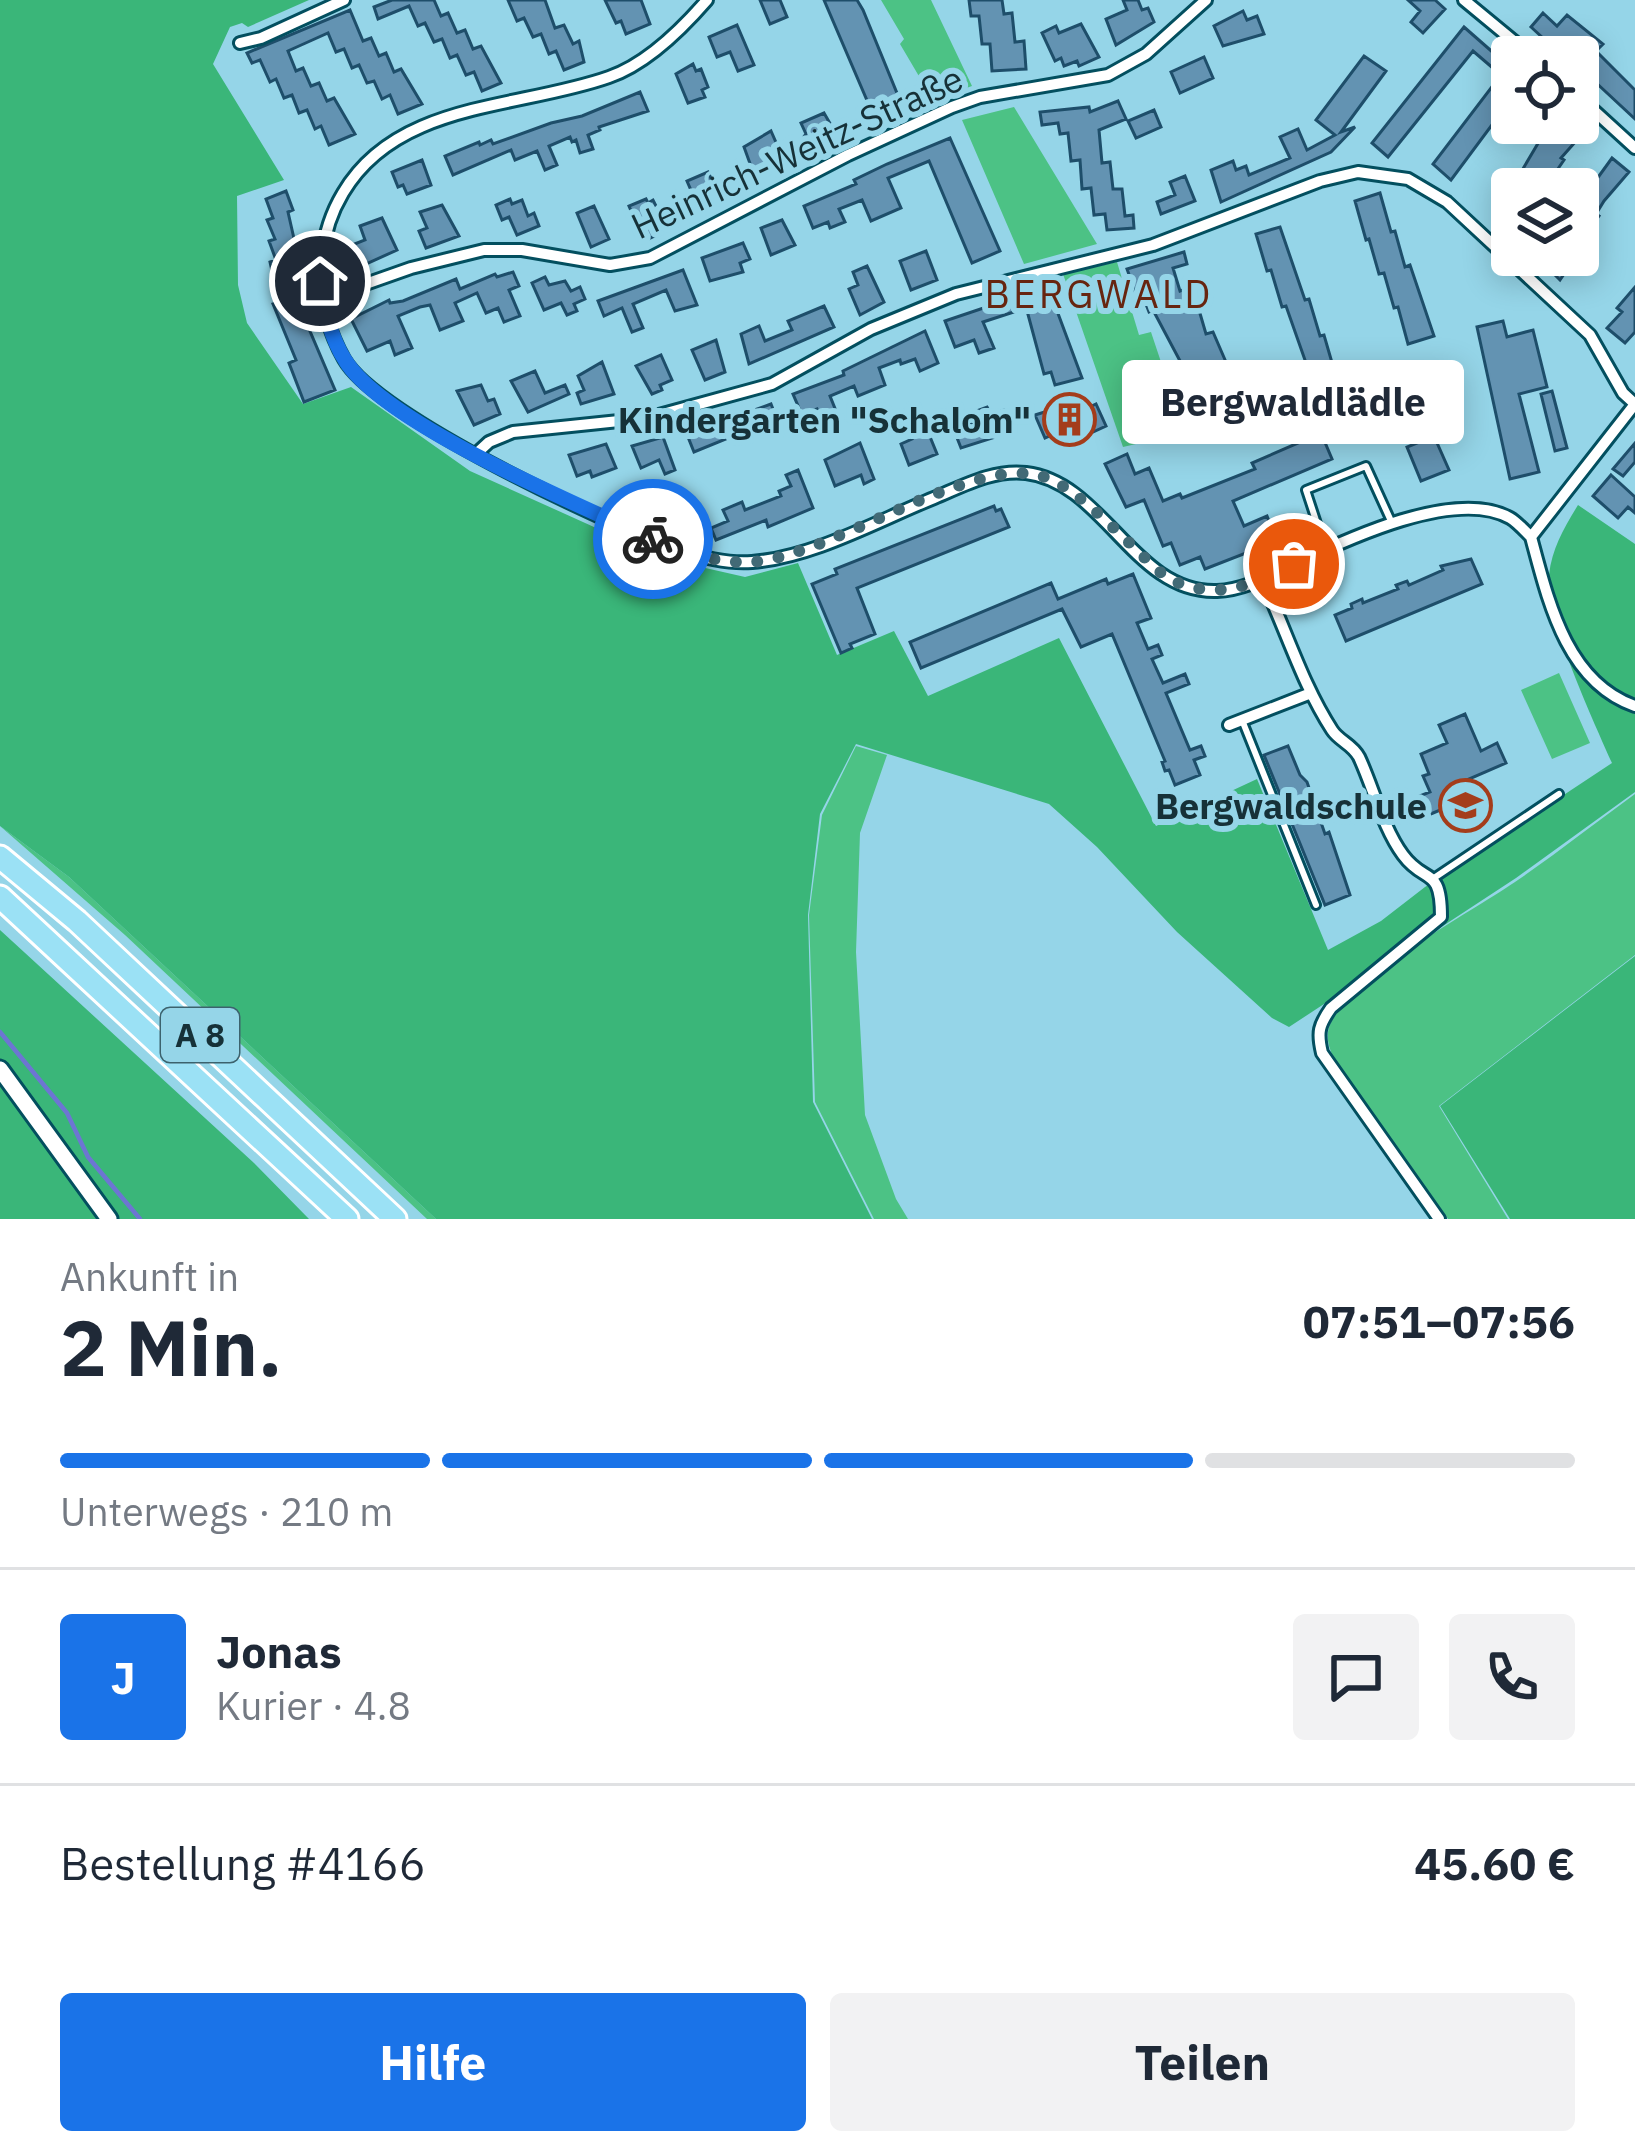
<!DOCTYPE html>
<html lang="de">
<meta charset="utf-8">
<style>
:root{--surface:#fff;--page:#f2f2f3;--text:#1f2937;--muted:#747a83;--line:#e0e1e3;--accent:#1a73e8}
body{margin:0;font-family:"IBM Plex Sans",sans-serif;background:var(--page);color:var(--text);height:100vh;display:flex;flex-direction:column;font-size:45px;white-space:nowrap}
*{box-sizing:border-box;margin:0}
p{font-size:39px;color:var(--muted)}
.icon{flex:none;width:66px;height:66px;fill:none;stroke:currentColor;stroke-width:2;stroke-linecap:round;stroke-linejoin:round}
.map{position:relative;height:1219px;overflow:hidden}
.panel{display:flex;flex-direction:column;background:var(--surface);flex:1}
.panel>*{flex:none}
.buttons{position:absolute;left:1491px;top:36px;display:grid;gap:24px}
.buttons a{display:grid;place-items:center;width:108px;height:108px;border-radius:12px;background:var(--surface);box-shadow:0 6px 30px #0003;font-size:60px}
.pin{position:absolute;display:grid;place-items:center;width:102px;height:102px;color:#fff;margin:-51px;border:6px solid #fff;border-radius:50%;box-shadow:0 3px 12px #0007}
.courier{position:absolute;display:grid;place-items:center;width:120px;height:120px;margin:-60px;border:9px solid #1a73e8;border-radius:50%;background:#fff;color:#222;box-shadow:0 3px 15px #0007}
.bubble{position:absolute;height:84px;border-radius:12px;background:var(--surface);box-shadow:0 6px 30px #0003;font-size:39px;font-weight:700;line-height:84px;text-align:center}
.overview em{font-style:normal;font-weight:700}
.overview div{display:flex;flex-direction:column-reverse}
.overview{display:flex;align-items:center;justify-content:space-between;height:204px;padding:0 60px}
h1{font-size:78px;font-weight:700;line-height:90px}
.bar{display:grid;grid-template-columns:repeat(4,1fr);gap:18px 12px;align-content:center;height:144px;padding:0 60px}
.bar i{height:15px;border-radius:9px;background:var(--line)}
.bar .active{background:var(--accent)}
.bar p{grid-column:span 4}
.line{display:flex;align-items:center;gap:30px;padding:0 60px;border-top:3px solid var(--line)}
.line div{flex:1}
.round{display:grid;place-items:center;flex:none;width:126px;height:126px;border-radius:12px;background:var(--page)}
.button{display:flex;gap:24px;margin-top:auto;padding:24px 60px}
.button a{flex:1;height:138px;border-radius:12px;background:var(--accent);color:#fff;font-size:48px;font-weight:700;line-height:138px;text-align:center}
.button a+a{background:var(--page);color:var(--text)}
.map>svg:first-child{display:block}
</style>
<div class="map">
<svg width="1635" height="1219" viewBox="0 0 1635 1219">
<rect width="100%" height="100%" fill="#95d5e8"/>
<path fill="#4cc285" d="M 881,0 L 931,0 L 972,86 L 933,100 L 900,44 L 904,39 Z
M 1014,107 L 1097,244 L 1024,264 L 962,120 Z
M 1117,262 L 1139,335 L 1151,332 L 1166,377 L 1176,375 L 1196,430 L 1123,447 L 1063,274 Z
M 1559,673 L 1590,743 L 1552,759 L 1521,690 Z
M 856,746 L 887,755 L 860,833 L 856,952 L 865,1115 L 896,1199 L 908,1219 L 874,1219 L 815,1102 L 809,915 L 822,815 Z
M 1635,794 L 1635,955 L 1439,1106 L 1508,1219 L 1448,1219 L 1333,1057 C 1326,1040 1325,1030 1336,1014 C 1371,965 1463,917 1515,882 C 1556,854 1595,823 1635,794 Z
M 0,826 L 69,877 L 436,1219 L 427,1219 L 125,935 Z"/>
<path fill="#3ab679" d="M 0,0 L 309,0 L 248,27 L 242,23 L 230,27 L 213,64 L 284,180 L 237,196 L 238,285 L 247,323 L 303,404 L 351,387 L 470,471 L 625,541 L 679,562 L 745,577 L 798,563 L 837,655 L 894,631 L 928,696 L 1059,638 L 1156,826 L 1257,779 L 1328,950 L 1381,921 L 1425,887 L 1612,763 C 1594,722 1544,615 1549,575 C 1552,548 1564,528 1578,505 L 1635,544 L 1635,792 L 1516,878 L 1289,1027 L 1272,1018 L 1177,932 L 1097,847 L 1049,804 L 856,744 L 820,814 L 808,915 L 813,1102 L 872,1219 L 436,1219 L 69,877 L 0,826 Z
M 0,930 L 254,1163 L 309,1219 L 0,1219 Z
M 1635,956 L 1635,1219 L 1510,1219 L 1440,1106 Z"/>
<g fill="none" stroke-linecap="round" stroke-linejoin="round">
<path stroke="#6d75d3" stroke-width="4.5" d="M 0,1032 L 67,1113 L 88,1157 L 140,1219"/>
</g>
<path fill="#6393b2" stroke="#1e4e6a" stroke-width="3" d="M 392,0 L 434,0 L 441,16 L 448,13 L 457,33 L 465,30 L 473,49 L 481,46 L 501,83 L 482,91 L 474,72 L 466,75 L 457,55 L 450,58 L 442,39 L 434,42 L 425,23 L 418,26 L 409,6 L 378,19 L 374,7 Z
M 508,0 L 545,0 L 555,28 L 564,25 L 573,44 L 579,41 L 584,62 L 564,70 L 556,51 L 549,54 L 541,34 L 533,37 L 524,18 L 517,21 Z
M 605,0 L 641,0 L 650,24 L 626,34 L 621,21 L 616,23 Z
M 760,0 L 780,0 L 787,17 L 770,24 Z
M 824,0 L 857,0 L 863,10 L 901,103 L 875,119 Z
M 969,0 L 1002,0 L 1004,14 L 1012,13 L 1015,42 L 1024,41 L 1026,69 L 992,71 L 990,44 L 982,44 L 979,16 L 971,16 Z
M 1123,0 L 1138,0 L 1142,10 L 1148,8 L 1154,22 L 1116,45 L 1106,19 L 1127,10 Z
M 1408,0 L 1435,0 L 1445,9 L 1423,33 L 1411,22 L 1420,11 Z
M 350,10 L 363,41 L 371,38 L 379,56 L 386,53 L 394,72 L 401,69 L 422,104 L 398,114 L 390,95 L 382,99 L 374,81 L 367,83 L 359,65 L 352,68 L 344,49 L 336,52 L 328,33 L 299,46 L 288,51 L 296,71 L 303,68 L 311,86 L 319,83 L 327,101 L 334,98 L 355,134 L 329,145 L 321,126 L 315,129 L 307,110 L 299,113 L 292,95 L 284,98 L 276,79 L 270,82 L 260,60 L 252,63 L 247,53 Z
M 1243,11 L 1247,20 L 1257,16 L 1264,34 L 1223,46 L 1214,26 Z
M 1543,13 L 1557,26 L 1567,15 L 1603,44 L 1596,51 L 1635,90 L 1635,119 L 1578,66 L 1584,59 L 1564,41 L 1556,50 L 1531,27 Z
M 1081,24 L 1099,57 L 1079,66 L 1077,61 L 1064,66 L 1061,58 L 1055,61 L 1042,33 L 1056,26 L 1059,33 Z
M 737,25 L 754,65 L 738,71 L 730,52 L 717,57 L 709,37 Z
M 1464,27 L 1505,63 L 1512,64 L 1512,98 L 1451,180 L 1433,164 L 1501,75 L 1473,51 L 1388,157 L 1372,143 Z
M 1364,56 L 1386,71 L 1341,132 L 1355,127 L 1331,152 L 1221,202 L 1211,170 L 1233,161 L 1236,170 L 1246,166 L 1249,175 L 1290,158 L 1280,137 L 1298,129 L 1307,150 L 1335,135 L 1316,120 Z
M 1204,57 L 1213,78 L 1180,93 L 1171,72 Z
M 693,64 L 696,71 L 701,69 L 708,87 L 702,90 L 705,97 L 688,103 L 676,74 Z
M 640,92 L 648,111 L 599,127 L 600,130 L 588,135 L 593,149 L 580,153 L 576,140 L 572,142 L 570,137 L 549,146 L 557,165 L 545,170 L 537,151 L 515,160 L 511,150 L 453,175 L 445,156 L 479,142 L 480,145 L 491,140 L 493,144 L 551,123 L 582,116 Z
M 1118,101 L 1126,119 L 1099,130 L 1102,163 L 1110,162 L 1113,189 L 1122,189 L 1125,216 L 1133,215 L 1134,228 L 1107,230 L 1105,214 L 1094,215 L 1091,188 L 1082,189 L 1080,160 L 1071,161 L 1068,133 L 1060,134 L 1058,123 L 1042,125 L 1040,112 L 1089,107 L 1090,112 Z
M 1154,110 L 1161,127 L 1136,138 L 1128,121 Z
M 824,113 L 839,139 L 805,153 L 800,142 L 806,134 L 801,123 Z
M 1550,123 L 1575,123 L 1584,132 L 1561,158 L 1564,160 L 1544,189 L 1511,189 Z
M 771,131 L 785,163 L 756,180 L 744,147 Z
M 950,138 L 1000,251 L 972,263 L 929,161 L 888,178 L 901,208 L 871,221 L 862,200 L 839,209 L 845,222 L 830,228 L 828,222 L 813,228 L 804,206 L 856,184 L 854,180 L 887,164 Z
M 1612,158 L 1629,172 L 1604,201 L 1596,214 L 1599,216 L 1578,246 L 1578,205 Z
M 422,160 L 431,185 L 407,194 L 403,185 L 398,187 L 392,172 Z
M 708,172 L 714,185 L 723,181 L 730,198 L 700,211 L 687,181 Z
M 1185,176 L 1195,201 L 1161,214 L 1157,202 L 1175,195 L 1170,182 Z
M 286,191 L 293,210 L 288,212 L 297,252 L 291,254 L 298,274 L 292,276 L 300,294 L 295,296 L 335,390 L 304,402 L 289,363 L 296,360 L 273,304 L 279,302 L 270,262 L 276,260 L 269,241 L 275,239 L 267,220 L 273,218 L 266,199 Z
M 1380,193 L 1391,232 L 1395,231 L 1405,267 L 1410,265 L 1434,336 L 1408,344 L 1398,307 L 1394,308 L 1384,273 L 1379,274 L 1369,239 L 1366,240 L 1355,201 Z
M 1512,194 L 1512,235 L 1495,220 L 1499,216 L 1495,213 Z
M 510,199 L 512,204 L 522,200 L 528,216 L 534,213 L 539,226 L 517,235 L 509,217 L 502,220 L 496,205 Z
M 646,199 L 648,203 L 653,200 L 659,212 L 668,209 L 673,221 L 657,228 L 659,234 L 644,241 L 629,206 Z
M 442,205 L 459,236 L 426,248 L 419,231 L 427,228 L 420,212 Z
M 594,206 L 609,239 L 591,247 L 577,213 Z
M 382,218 L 397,250 L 355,269 L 352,245 L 365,240 L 360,226 Z
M 782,220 L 795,245 L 771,255 L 761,228 Z
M 1280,227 L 1305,300 L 1309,299 L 1320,336 L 1324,335 L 1335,373 L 1312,380 L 1286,306 L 1282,307 L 1271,270 L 1267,271 L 1256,234 Z
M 743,243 L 750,259 L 740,263 L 743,272 L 710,281 L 702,258 Z
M 926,251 L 937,280 L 911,290 L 900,261 Z
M 1184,252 L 1187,264 L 1173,268 L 1180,291 L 1186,289 L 1193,312 L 1199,310 L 1206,334 L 1213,332 L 1232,376 L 1238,374 L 1245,398 L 1208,409 L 1201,386 L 1196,387 L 1192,375 L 1188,376 L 1153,310 L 1149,312 L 1140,289 L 1135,291 L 1127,269 Z
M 1556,255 L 1577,255 L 1560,280 L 1546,266 Z
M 867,266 L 884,302 L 860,315 L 849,289 L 858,285 L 853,272 Z
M 683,270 L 697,305 L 675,311 L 666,290 L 633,304 L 643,328 L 632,332 L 622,308 L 604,316 L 598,301 Z
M 513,272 L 519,286 L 509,290 L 520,316 L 504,322 L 498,308 L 486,313 L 477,293 L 455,303 L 463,321 L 440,330 L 430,305 L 420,307 L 398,316 L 412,348 L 395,355 L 390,341 L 367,351 L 351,319 L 389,300 L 390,303 L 403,301 L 456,279 L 460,289 L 495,274 L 497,277 Z
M 545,277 L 549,285 L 565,281 L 571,291 L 580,287 L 585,299 L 574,304 L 577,311 L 567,315 L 561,303 L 544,310 L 532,283 Z
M 1635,287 L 1635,332 L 1625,343 L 1607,328 L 1622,312 L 1617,308 Z
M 1028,293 L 1032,306 L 983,322 L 994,348 L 979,353 L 974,340 L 955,347 L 945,321 Z
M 1053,300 L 1082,378 L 1055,385 L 1051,372 L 1044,374 L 1026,307 Z
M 824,306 L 834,327 L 749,364 L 741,334 L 759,326 L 765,341 L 792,330 L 788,321 Z
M 1503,321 L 1507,337 L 1533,330 L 1547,387 L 1519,394 L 1539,472 L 1510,479 L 1477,327 Z
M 925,331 L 938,363 L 920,371 L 915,359 L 901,364 L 900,360 L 879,368 L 885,385 L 858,396 L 854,386 L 830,396 L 840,421 L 824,427 L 817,409 L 802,415 L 793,394 L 844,375 L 843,371 Z
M 716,340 L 725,372 L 705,380 L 692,350 Z
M 661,355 L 672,380 L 660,385 L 662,390 L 652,394 L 636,366 Z
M 602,362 L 614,394 L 581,404 L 577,393 L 584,390 L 578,376 Z
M 535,371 L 545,393 L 565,385 L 569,394 L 528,412 L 511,381 Z
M 481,385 L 488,401 L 494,399 L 500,414 L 474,425 L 457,391 Z
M 1552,391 L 1567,448 L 1555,451 L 1541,394 Z
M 771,404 L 780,427 L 755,436 L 746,413 Z
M 1070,404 L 1075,414 L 1096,404 L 1106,426 L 1069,443 L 1063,430 L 1045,438 L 1035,415 Z
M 987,407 L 991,415 L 1004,410 L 1008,433 L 961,448 L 954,430 L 972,423 L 968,414 Z
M 719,422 L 726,439 L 694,452 L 686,432 Z
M 924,422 L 937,454 L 909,465 L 901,444 L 912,439 L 908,428 Z
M 1321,433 L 1332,459 L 1233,501 L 1244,526 L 1267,516 L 1277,541 L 1205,569 L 1200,557 L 1180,565 L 1171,543 L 1163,546 L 1144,500 L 1126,507 L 1105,464 L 1127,454 L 1135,474 L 1149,468 L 1163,501 L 1180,494 L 1182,498 L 1255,469 L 1252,463 Z
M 1434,436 L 1449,470 L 1421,481 L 1407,447 Z
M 663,437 L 675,470 L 665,474 L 659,460 L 641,468 L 632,446 Z
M 860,443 L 874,479 L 864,484 L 861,475 L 835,486 L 825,460 Z
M 1635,443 L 1635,462 L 1623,476 L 1613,469 Z
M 606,444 L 616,468 L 592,477 L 590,471 L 577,476 L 569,455 Z
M 798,470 L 813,508 L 768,527 L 766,520 L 716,540 L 711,528 L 728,521 L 723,510 L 742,502 L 745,510 L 781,496 L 779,491 L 791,486 L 786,475 Z
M 1611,475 L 1635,497 L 1635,513 L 1628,507 L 1618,518 L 1593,496 Z
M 994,506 L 996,511 L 1001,509 L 1009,527 L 857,588 L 875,634 L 850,644 L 852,648 L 841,653 L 812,584 L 837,574 L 835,569 Z
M 1471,559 L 1482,584 L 1346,641 L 1335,615 L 1352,608 L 1351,604 L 1362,599 L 1363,603 L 1398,589 L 1396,585 L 1407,581 L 1409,585 L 1443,570 L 1441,566 Z
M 1133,574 L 1151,618 L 1137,623 L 1148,649 L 1158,645 L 1162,655 L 1152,659 L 1163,683 L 1185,674 L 1189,684 L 1166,693 L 1190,750 L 1201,746 L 1205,756 L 1194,760 L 1200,775 L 1175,785 L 1169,770 L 1165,771 L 1162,762 L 1165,761 L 1112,634 L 1081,647 L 1062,609 L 921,668 L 910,642 L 1051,583 L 1058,599 L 1106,579 L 1108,584 Z
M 1465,714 L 1481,751 L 1497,743 L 1506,763 L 1462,782 L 1469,798 L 1426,816 L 1417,797 L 1430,792 L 1423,776 L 1429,774 L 1421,754 L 1447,743 L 1439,725 Z
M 1288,746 L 1300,775 L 1307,782 L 1325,834 L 1329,832 L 1350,895 L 1325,905 L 1264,755 Z"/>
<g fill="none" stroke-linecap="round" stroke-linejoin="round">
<defs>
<path id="lane" d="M 1326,551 L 1306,490 L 1366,466 L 1391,521
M 1242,720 L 1316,905
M 1434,878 L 1559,794"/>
<path id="street" d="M 707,0 C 681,30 647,64 609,77 C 519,109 397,101 343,193 C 313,243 315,308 344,359 C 377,417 608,524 676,549 C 698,557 729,564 752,562 C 814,557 877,521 934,498 C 963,486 994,469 1026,473 C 1104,482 1134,594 1217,591 C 1243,590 1267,577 1290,566 C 1343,541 1455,487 1510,518 C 1517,522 1525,531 1531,537
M 1464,0 L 1533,57
M 240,43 L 261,38 L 344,0
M 1578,96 L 1635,148
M 323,299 L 411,268 L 484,250 L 522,250 L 610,265 L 650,258 L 848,155 L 952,107 L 980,97 L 1108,75 L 1146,54 L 1206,0
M 476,454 L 489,442 L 513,432 L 648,418 L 772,384 L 871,329 L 956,294 L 1153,245 L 1320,181 L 1358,172 L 1408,179 L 1447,202 L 1590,335 L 1623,393 L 1635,404
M 1531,537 C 1548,600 1566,682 1635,706
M 1531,537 L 1635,404
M 1262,579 C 1286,629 1302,684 1332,730 C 1339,741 1352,744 1359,757 C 1373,787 1383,828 1403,855 C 1425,885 1441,865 1441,917 L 1331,1008 C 1319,1025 1317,1032 1322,1053 L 1439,1219
M 1229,725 L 1311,693"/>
<path id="secondary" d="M 0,1069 L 109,1219"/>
<path id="highway" d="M 0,857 L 77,921 L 395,1219
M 0,897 L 347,1219"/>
</defs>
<use href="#lane" stroke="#034f5f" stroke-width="12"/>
<use href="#street" stroke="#034f5f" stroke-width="16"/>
<use href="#secondary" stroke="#034f5f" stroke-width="21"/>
<use href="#highway" stroke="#fff" stroke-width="27"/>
<use href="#lane" stroke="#fff" stroke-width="6"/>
<use href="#street" stroke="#fff" stroke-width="10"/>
<use href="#secondary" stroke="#fff" stroke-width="15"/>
<use href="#highway" stroke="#9be1f5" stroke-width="21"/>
</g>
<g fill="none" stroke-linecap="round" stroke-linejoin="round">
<path stroke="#426a76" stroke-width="12" stroke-dasharray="0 21.6" d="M 653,539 C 682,552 719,564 751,562 C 835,556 976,450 1047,478 C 1083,492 1135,551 1167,578 C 1216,602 1249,586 1294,564"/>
<path stroke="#1a73e8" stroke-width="15" d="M 320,281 C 322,305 332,340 345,360 C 384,424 581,506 653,539"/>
</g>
<defs>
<symbol id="building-ring" viewBox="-11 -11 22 22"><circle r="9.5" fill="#95d5e8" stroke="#a43d1b" stroke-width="1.5"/><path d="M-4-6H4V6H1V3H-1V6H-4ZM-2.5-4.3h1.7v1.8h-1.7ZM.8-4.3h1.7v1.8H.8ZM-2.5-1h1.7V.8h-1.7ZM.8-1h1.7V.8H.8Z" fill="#a43d1b"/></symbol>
<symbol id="school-ring" viewBox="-11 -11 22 22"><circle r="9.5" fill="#95d5e8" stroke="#a43d1b" stroke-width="1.5"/><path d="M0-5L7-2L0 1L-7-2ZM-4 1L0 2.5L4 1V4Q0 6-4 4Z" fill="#a43d1b"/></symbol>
</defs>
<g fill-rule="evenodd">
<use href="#building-ring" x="1040" y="390" width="59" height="59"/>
<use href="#school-ring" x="1436" y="776" width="59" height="59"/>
</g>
<g text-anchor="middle" stroke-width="12" stroke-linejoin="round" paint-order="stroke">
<rect fill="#95d5e8" stroke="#3c626d" stroke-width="3" x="161" y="1008" width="78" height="54" rx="9"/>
<g font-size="33" font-weight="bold" fill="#163138">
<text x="200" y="1047">A 8</text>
</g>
<g font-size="36" fill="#163138" stroke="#95d5e8">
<text transform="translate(797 152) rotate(-25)" y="13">Heinrich-Weitz-Straße</text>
</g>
<g font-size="36" font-weight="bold" fill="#163138" stroke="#95d5e8" text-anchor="end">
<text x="1031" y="433">Kindergarten "Schalom"</text>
<text x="1427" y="819">Bergwaldschule</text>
</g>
<g font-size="39" letter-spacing="3" fill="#672510" stroke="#95d5e8">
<text x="1099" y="308">BERGWALD</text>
</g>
</g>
</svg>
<div class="buttons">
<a><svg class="icon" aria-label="locate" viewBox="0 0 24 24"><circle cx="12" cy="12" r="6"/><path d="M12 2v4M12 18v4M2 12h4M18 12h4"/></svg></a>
<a><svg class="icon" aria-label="layers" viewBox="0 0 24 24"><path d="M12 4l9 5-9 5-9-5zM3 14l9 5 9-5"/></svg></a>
</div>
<div class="pin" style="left:1294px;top:564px;background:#ea580c"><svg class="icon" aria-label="bag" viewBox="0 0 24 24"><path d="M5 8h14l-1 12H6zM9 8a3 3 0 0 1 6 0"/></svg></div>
<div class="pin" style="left:320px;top:281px;background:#1f2937"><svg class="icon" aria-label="home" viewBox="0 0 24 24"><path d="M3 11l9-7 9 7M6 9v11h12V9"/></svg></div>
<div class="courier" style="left:653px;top:539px"><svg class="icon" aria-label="bike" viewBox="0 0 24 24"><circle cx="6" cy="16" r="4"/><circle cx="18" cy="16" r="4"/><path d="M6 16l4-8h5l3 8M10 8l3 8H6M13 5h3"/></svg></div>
<div class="bubble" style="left:1122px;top:360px;width:342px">Bergwaldlädle</div>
</div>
<section class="panel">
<div class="overview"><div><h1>2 Min.</h1><p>Ankunft in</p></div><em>07:51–07:56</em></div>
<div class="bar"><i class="active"></i><i class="active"></i><i class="active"></i><i></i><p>Unterwegs · 210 m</p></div>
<div class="line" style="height:216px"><b class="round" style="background:var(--accent);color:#fff">J</b><div><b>Jonas</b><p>Kurier · 4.8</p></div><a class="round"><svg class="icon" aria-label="chat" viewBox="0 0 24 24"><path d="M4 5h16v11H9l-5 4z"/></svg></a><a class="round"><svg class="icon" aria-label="phone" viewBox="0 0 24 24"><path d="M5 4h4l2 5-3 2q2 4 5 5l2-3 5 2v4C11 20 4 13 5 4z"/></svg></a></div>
<div class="line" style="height:156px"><div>Bestellung #4166</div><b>45.60 €</b></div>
<div class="button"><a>Hilfe</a><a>Teilen</a></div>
</section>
